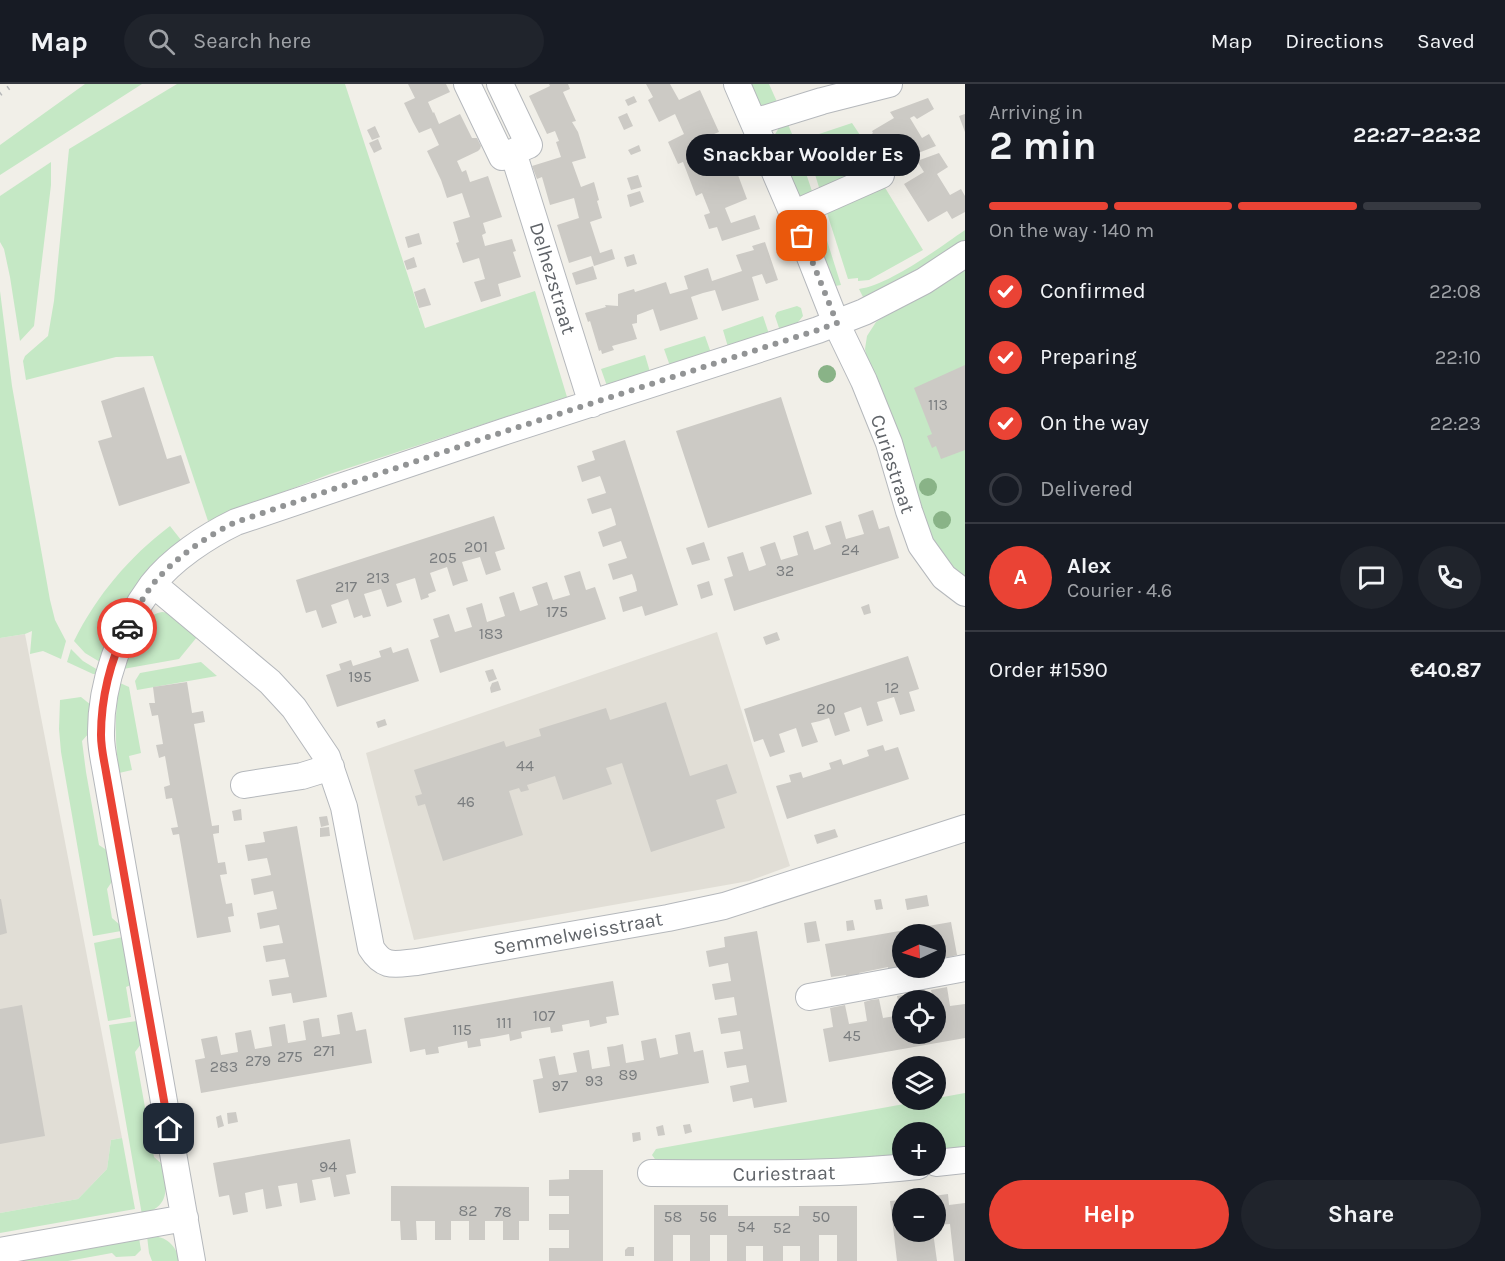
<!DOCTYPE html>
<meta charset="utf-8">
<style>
:root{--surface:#171b24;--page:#20242c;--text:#f1f3f6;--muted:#9ea1a6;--line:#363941;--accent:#ea4335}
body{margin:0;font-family:Karla,sans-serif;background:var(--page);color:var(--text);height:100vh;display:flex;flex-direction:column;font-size:22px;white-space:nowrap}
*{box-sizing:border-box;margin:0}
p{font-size:20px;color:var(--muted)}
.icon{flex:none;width:33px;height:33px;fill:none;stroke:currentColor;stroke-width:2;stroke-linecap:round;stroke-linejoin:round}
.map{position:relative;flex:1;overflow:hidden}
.details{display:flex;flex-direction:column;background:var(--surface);width:540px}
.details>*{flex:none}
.needle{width:39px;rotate:266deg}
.tools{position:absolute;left:892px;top:840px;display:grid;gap:12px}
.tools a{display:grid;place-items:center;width:54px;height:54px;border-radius:50%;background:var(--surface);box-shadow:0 6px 24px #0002;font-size:30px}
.pin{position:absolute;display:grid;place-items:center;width:51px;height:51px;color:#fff;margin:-26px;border-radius:12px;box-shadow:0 3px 9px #0006}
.courier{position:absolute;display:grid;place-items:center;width:60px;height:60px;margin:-30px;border:4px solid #ea4335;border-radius:50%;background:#fff;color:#222;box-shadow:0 2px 8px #0007}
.bubble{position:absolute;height:42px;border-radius:21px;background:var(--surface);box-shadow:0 6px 24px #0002;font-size:20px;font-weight:700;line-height:42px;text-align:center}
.summary em{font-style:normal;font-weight:700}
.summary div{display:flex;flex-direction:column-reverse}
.summary{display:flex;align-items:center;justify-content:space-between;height:102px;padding:0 24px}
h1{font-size:39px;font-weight:700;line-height:45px}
.bar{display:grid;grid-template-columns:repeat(4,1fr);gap:9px 6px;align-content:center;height:72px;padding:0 24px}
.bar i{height:8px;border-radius:4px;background:var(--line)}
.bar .on{background:var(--accent)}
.bar p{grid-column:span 4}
.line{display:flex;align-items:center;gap:15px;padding:0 24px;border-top:2px solid var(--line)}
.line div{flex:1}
.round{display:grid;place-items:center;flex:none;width:63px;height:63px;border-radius:32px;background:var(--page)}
ol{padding:0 24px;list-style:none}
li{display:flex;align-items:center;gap:18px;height:66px}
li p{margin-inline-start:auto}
li .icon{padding:6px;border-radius:50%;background:var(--accent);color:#fff;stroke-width:4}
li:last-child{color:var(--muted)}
li i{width:33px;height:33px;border:3px solid var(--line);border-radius:50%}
.cta{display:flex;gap:12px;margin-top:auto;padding:12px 24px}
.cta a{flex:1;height:69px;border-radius:36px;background:var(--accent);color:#fff;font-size:24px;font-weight:700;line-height:69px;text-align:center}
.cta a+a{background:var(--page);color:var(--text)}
header{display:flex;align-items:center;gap:36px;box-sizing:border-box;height:84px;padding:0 30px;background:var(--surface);border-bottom:2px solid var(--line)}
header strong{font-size:28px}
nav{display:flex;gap:33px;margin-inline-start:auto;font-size:21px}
.search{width:420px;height:54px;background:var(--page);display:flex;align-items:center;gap:15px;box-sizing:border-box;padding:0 21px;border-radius:33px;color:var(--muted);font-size:22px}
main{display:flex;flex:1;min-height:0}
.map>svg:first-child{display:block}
</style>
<header>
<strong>Map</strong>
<div class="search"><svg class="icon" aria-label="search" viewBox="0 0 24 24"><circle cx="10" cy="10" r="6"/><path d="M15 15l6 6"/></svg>Search here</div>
<nav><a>Map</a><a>Directions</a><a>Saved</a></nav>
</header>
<main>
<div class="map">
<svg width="965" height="1177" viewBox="0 0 965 1177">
<rect width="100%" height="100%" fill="#f1efe8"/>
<path fill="#e1ded6" d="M 717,548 L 790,782 L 749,797 L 414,856 L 366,669 Z
M 25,550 L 122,1054 L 111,1056 L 107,1085 L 78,1115 L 0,1129 L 0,554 Z"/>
<path fill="#c5e8c5" d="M 85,0 L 142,0 L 0,91 L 0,61 Z
M 177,0 L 345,0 L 425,244 L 535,207 L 567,313 L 330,390 L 208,437 L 153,272 L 116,273 L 26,296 L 23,277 L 25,272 L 48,252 L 54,217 L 69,65 Z
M 750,0 L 769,0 L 778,20 L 764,22 L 759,20 Z
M 787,38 L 795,57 L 815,116 L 801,118 L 774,52 L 780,42 Z
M 852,39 L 878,78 L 822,113 L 804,55 Z
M 51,78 L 51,101 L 34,242 L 20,257 L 10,193 L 4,165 L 0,158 L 0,112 Z
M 884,102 L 923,166 L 869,196 L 858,197 L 858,194 L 848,195 L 826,126 Z
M 818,128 L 841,201 L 835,202 L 807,137 Z
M 965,146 L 965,156 L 962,158 L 891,201 L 869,212 L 863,213 L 859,205 C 889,201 939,164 965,146 Z
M 965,185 L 965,495 L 941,469 L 926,442 L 868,280 L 865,265 L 867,252 L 876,238 L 887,231 L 927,209 Z
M 0,207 L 12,302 L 50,516 L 55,536 L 66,557 L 61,575 L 43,567 L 30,570 L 32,547 L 25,550 L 0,554 Z
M 797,222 L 801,224 L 803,232 C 797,241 790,244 780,247 L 775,232 L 777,228 Z
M 763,232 L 769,250 L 728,263 L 723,246 Z
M 705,252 L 711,269 L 670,282 L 664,265 Z
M 645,271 L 650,288 L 607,302 L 601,285 Z
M 170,442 L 181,456 L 172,463 L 129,513 L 116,536 L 100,578 L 85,569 L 74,557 C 97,511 129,473 170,442 Z
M 162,528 L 170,529 L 197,553 L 179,575 L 123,585 C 130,565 138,532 162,528 Z
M 71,565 L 83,577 L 98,586 L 96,590 L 93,590 L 67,578 Z
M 201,578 L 217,592 L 137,606 L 135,597 L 140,589 Z
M 120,599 L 129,603 L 141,669 L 129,672 L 132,686 L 119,689 C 115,657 114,631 120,599 Z
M 81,613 L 91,621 L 89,649 L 82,657 L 86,688 L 99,761 L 108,767 L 113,796 L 107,805 L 112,834 L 120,841 L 121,847 L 93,852 L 61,668 L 59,645 L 60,616 Z
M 123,853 L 131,901 L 126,903 L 131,933 L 108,937 L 94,859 Z
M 137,937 L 141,960 L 135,968 L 154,1073 L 163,1081 C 167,1106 170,1122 142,1131 L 109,941 Z
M 965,1009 L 965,1067 L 936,1071 L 936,1048 L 903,1048 L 903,1075 L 839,1082 L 657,1078 L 652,1071 L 656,1065 Z
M 122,1054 L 135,1125 L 0,1149 L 0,1129 L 78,1115 L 107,1085 L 111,1056 Z
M 147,1152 C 166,1151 175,1160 180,1177 L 152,1177 L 149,1169 Z
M 139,1154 L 141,1166 L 135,1172 L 116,1173 L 112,1169 L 68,1177 L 7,1177 Z"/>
<path fill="#cccac5" d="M 408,0 L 446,0 L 450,8 L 428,18 L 433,29 L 434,28 L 439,40 L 460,30 L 472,54 L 477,54 L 481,62 L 480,65 L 478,67 L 457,77 L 462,88 L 466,86 L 470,98 L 488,92 L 502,133 L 483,139 L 486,149 L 482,151 L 485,162 L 512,155 L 516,167 L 513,168 L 521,193 L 498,200 L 501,212 L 481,218 L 474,198 L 485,195 L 479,174 L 463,179 L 456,159 L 459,158 L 453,138 L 470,133 L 462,109 L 447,114 L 441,96 L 427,67 L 439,61 L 431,44 L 419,49 L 413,38 L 404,19 L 415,14 Z
M 549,0 L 568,0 L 570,5 L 563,8 L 576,37 L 572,38 L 578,48 L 586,74 L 572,78 L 581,103 L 594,98 L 599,116 L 597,117 L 602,134 L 590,138 L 600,169 L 612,165 L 615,175 L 594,182 L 591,172 L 569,179 L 557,141 L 579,134 L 574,114 L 550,121 L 542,93 L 537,95 L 532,82 L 561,73 L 556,58 L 559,57 L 555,47 L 547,50 L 529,12 L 550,2 Z
M 646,0 L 670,0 L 679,16 L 700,6 L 719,48 L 697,57 L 710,84 L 732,75 L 747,115 L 725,124 L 731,139 L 755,131 L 760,145 L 722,157 L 717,143 L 709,145 L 704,131 L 710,129 L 702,109 L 696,112 L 683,78 L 678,80 L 668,58 L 684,50 L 675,30 L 659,38 L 648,16 L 653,13 Z
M 634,12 L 637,18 L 628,22 L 625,16 Z
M 928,14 L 934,25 L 917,35 L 914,32 L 910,34 L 922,54 L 929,50 L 936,62 L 908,73 L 902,64 L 888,73 L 882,63 L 877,65 L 869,52 L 873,49 L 872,47 L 894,34 L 890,28 Z
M 627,29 L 633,42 L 624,46 L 618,33 Z
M 965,30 L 965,48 L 959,32 Z
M 375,42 L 380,53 L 372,56 L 367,46 Z
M 378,55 L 382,65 L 374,69 L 369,59 Z
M 639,61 L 641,67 L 631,71 L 628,66 Z
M 939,69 L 948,83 L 937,90 L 950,111 L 961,105 L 965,112 L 965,128 L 952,135 L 947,127 L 928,138 L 904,100 L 924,88 L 917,77 Z
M 638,91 L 642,103 L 631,106 L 627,94 Z
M 640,107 L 644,118 L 630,123 L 627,111 Z
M 419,149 L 422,160 L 408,164 L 405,153 Z
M 765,158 L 778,196 L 766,200 L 762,190 L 752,193 L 759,216 L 722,227 L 715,206 L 703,209 L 691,213 L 698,235 L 660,247 L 653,225 L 637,231 L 637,239 L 632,240 L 637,255 L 612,262 L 614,266 L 602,270 L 601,266 L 599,267 L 590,237 L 588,238 L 585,229 L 606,223 L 605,221 L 618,222 L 618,210 L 634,205 L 635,208 L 666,198 L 670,210 L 688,205 L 684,192 L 708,184 L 712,197 L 742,187 L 736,171 L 754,166 L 752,162 Z
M 634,170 L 637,180 L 627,183 L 624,173 Z
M 414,173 L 417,183 L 407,186 L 404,177 Z
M 593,182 L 597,195 L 576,201 L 572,189 Z
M 425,204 L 431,221 L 419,224 L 414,208 Z
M 965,281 L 965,366 L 941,375 L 936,362 L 932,364 L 927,352 L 932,350 L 914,304 Z
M 144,303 L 167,375 L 181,371 L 190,399 L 119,422 L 98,357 L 112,353 L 101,317 Z
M 781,313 L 812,410 L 708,444 L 676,347 Z
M 625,356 L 678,521 L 645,532 L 642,522 L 623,528 L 619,513 L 637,507 L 635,498 L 632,490 L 613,496 L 608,480 L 627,474 L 621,457 L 603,463 L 598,448 L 616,441 L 614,433 L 611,424 L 592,430 L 587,415 L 606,409 L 603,400 L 600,392 L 582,398 L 577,382 L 595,376 L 592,367 Z
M 873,426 L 879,445 L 889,442 L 899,474 L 734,527 L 724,495 L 733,492 L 727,473 L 743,468 L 749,487 L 758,484 L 766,481 L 760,463 L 775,458 L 781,476 L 798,471 L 793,452 L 808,447 L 814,466 L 831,460 L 825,442 L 841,437 L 846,455 L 864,450 L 858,431 Z
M 494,432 L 505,465 L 495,468 L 501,486 L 486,491 L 480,473 L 462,478 L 468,497 L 461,499 L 453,502 L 447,483 L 430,489 L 436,507 L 428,510 L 429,513 L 421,516 L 415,494 L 396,500 L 402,518 L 394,521 L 387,523 L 381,505 L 364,510 L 371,532 L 363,534 L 362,531 L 354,534 L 348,515 L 331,521 L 337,539 L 322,544 L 316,526 L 306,529 L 296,496 Z
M 704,458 L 710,476 L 692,481 L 686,464 Z
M 580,487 L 586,506 L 595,503 L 606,535 L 440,589 L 430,556 L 439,553 L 433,535 L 449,530 L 455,548 L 472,543 L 466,524 L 482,519 L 487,538 L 505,532 L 499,513 L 514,508 L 520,527 L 538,521 L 532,503 L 547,498 L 553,516 L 570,511 L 564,492 Z
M 709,497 L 713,511 L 701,515 L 697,501 Z
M 869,520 L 871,529 L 864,531 L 861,523 Z
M 777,548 L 780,556 L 766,561 L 763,553 Z
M 391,563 L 393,569 L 408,564 L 419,597 L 337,623 L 326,591 L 341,586 L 339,580 L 351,576 L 353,582 L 381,573 L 379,567 Z
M 908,572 L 919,605 L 909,608 L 915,627 L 900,631 L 894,613 L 877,618 L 883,637 L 867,642 L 861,623 L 844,629 L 850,647 L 835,652 L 829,634 L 820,637 L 811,639 L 818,658 L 802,663 L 796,644 L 779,650 L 785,668 L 770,673 L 763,655 L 754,658 L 744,625 Z
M 493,585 L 497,595 L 489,598 L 485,587 Z
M 498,597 L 501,606 L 491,609 L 490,604 L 492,599 Z
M 187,598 L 192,629 L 203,627 L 205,638 L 194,640 L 212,742 L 219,741 L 219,749 L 213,750 L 218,779 L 225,778 L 227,790 L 220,791 L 226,820 L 232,819 L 234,832 L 228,833 L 231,848 L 197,854 L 179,750 L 173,751 L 171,744 L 178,743 L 172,714 L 166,715 L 164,703 L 170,701 L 165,672 L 159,674 L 156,661 L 163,660 L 158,631 L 152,632 L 149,619 L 155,619 L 153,603 Z
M 666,618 L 690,692 L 727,680 L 737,709 L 716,716 L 725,744 L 651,768 L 622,679 L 606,684 L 612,700 L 563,716 L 555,692 L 527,701 L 529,706 L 521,708 L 519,704 L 509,707 L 523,751 L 443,777 L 425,720 L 418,722 L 415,712 L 422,710 L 414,686 L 504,657 L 506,663 L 541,652 L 539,645 L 606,624 L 610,636 Z
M 385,635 L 387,641 L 378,644 L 376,638 Z
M 883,661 L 885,667 L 898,663 L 909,695 L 787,735 L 776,702 L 791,698 L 789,691 L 801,688 L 803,694 L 831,685 L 829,679 L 841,675 L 843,681 L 869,672 L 867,666 Z
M 241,725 L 242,736 L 234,737 L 232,727 Z
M 327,732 L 329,741 L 321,743 L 319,733 Z
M 297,742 L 327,913 L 293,919 L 291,909 L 272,912 L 269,896 L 289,893 L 285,875 L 266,878 L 263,862 L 283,859 L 279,841 L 260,845 L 257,829 L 277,825 L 273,807 L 254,811 L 251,795 L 271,791 L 269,782 L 267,774 L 248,777 L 245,761 L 265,758 L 263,748 Z
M 329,743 L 330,752 L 320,753 L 320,744 Z
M 835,745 L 838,753 L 817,760 L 814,751 Z
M 927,811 L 929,822 L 907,826 L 905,815 Z
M 0,815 L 1,815 L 7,849 L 0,851 Z
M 881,815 L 883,825 L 876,826 L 874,816 Z
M 853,836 L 855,846 L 847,847 L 846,837 Z
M 816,837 L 820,857 L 807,859 L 804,839 Z
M 951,838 L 957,871 L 944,874 L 945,880 L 936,881 L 936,850 L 903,850 L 903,881 L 900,881 L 901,887 L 889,890 L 888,883 L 859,889 L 860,895 L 847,897 L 846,891 L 831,893 L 825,860 Z
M 757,847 L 787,1018 L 754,1024 L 752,1014 L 733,1018 L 730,1002 L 749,998 L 746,981 L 727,984 L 724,968 L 743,965 L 740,947 L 721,950 L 718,934 L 737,931 L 734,913 L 715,916 L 712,900 L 731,897 L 728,879 L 709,883 L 706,867 L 725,863 L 724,853 Z
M 613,897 L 619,931 L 606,933 L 607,939 L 590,943 L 589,936 L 577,938 L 562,941 L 563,947 L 551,949 L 550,943 L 535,945 L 521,948 L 522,954 L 510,957 L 509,950 L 494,953 L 480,955 L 481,962 L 468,964 L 467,957 L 452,960 L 438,963 L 439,969 L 426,971 L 425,965 L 410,968 L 404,934 Z
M 947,903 L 950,922 L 965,920 L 965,954 L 829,978 L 823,945 L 833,943 L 830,924 L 845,921 L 849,940 L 867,937 L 864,918 L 871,916 L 879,915 L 883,934 L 901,931 L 897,912 L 913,909 L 915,916 L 903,916 L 903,950 L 936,950 L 936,916 L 933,916 L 931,906 Z
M 22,921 L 45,1052 L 0,1060 L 0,925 Z
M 352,928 L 356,947 L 366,945 L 372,979 L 201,1009 L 195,976 L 205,974 L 201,955 L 217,952 L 221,971 L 238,968 L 235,949 L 251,946 L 255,965 L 272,962 L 269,943 L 285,940 L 288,959 L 306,956 L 303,937 L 311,935 L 319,934 L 322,953 L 340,950 L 337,931 Z
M 690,948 L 694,968 L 703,966 L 709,999 L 539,1029 L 533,996 L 543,994 L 539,975 L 555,972 L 559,991 L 577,988 L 573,969 L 589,966 L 592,985 L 610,982 L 607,963 L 615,962 L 623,960 L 626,979 L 644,976 L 641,957 L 656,954 L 660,974 L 678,970 L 675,951 Z
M 236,1028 L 238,1038 L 228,1040 L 227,1029 Z
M 221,1031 L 224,1042 L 218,1044 L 216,1033 Z
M 690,1040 L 692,1048 L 685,1050 L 683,1041 Z
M 663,1041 L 665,1051 L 658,1052 L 656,1043 Z
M 640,1048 L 641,1056 L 633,1058 L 632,1049 Z
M 350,1055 L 356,1089 L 346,1091 L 350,1110 L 334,1113 L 330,1093 L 312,1096 L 316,1116 L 300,1119 L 297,1099 L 278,1102 L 282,1122 L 266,1125 L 263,1105 L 245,1109 L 248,1128 L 233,1131 L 229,1111 L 219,1113 L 213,1079 Z
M 569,1086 L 603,1086 L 603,1177 L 549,1177 L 549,1164 L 569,1164 L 569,1146 L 549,1146 L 549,1130 L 569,1130 L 569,1112 L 549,1112 L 549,1096 L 569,1095 Z
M 391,1102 L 529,1103 L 529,1137 L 519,1137 L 519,1156 L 503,1156 L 503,1137 L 485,1137 L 485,1156 L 469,1156 L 469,1137 L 451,1137 L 451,1156 L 435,1156 L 435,1137 L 416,1137 L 417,1156 L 401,1156 L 400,1137 L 391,1137 Z
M 948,1110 L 949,1121 L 965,1119 L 965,1177 L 954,1177 L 950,1140 L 936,1141 L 936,1114 L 926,1114 L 926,1113 Z
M 903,1116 L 903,1148 L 933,1148 L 937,1177 L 897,1177 L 890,1117 Z
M 654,1121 L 728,1121 L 728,1132 L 799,1132 L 799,1122 L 857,1122 L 857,1177 L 837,1177 L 837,1151 L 819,1151 L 819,1177 L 800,1177 L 800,1162 L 783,1162 L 783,1177 L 763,1177 L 763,1162 L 746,1162 L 746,1177 L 727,1177 L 727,1151 L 710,1151 L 710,1177 L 690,1177 L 690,1151 L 673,1151 L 673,1177 L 654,1177 Z
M 628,1163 L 634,1163 L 634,1172 L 625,1172 L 625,1166 Z"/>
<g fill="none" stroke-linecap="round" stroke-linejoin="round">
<defs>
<path id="minor" d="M 467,0 L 502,73 L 513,68 L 592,320
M 500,0 L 529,61 L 513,68
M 737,0 L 793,130 L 836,239 L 864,297 L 889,359 L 909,427 L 921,461 L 944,493 L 965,509
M 754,38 L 822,17 L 889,0
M 793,130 L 881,91
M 153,500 L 270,598 L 294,624 L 327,673 L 344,723 L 371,864 C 384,885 395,880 417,878 L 668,834 L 724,822 L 965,744
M 244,701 L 302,692 L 331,683
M 809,913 L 965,884
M 936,1079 L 965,1076
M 651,1089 C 740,1089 829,1092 918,1082
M 0,1167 L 185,1134
M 192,1177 L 106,688 C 104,676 101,664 101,652 C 100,600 121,543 152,501 C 172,475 207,452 236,438 L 503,348 L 818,246 L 864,228 L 924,197 L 965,170"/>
</defs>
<use href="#minor" stroke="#b5b8bc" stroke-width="28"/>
<use href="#minor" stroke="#fff" stroke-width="26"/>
<path stroke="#b6b7b8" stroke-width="4.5" stroke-dasharray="1.5 8" stroke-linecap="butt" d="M 0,10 L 14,0"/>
</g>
<g fill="#89b387">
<circle cx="827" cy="290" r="9"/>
<circle cx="928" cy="403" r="9"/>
<circle cx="942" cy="436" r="9"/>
</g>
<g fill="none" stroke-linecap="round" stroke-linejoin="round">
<path stroke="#929495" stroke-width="6" stroke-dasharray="0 10.8" d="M 127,544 C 135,529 143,513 153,500 C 175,474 205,453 236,438 L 503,348 L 818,246 L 837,239 L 802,152"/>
<path stroke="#ea4335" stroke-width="8" d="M 127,544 C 110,576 101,615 101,651 C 101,664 104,676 106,688 L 169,1045"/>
</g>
<g text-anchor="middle" stroke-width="5" stroke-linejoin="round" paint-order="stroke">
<g font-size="16" fill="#7a7d7f">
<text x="938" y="326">113</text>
<text x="476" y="468">201</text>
<text x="850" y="471">24</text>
<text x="443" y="479">205</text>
<text x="785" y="492">32</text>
<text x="378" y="499">213</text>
<text x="346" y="508">217</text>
<text x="557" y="533">175</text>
<text x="491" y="555">183</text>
<text x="360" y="598">195</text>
<text x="892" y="609">12</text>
<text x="826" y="630">20</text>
<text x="525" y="687">44</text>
<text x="466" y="723">46</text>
<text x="544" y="937">107</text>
<text x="504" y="944">111</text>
<text x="462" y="951">115</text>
<text x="852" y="957">45</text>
<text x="324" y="972">271</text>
<text x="290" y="978">275</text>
<text x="258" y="982">279</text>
<text x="224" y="988">283</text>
<text x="628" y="996">89</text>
<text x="594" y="1002">93</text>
<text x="560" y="1007">97</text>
<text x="328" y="1088">94</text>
<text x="468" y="1132">82</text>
<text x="503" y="1133">78</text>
<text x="673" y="1138">58</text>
<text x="708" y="1138">56</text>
<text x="821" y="1138">50</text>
<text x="746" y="1148">54</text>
<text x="782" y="1149">52</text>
</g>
<g font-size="20" fill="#5f6368" stroke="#fff">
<text transform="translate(553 194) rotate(73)" y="7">Delhezstraat</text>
<text transform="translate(893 380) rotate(72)" y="7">Curiestraat</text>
<text transform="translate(578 849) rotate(-10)" y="7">Semmelweisstraat</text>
<text transform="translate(784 1089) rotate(-1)" y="7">Curiestraat</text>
</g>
</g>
</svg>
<div class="tools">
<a><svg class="needle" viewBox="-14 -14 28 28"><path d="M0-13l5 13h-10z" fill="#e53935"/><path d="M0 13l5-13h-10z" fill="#9ea1a6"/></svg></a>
<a><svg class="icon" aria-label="locate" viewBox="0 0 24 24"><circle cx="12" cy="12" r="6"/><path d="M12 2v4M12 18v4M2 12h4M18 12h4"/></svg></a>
<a><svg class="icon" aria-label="layers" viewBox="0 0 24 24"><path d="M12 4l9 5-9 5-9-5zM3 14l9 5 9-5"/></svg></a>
<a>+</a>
<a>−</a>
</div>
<div class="pin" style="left:802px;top:152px;background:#ea580c"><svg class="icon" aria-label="bag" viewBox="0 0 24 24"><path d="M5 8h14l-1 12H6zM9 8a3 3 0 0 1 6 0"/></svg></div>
<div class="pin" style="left:169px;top:1045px;background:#1f2937"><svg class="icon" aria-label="home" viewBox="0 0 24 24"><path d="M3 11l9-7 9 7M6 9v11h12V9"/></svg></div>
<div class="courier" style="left:127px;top:544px"><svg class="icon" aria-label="car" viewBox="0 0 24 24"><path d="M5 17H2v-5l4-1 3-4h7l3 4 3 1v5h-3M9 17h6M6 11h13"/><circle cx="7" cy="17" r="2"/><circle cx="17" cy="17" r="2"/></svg></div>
<div class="bubble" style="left:686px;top:50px;width:234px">Snackbar Woolder Es</div>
</div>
<section class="details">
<div class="summary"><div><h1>2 min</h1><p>Arriving in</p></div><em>22:27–22:32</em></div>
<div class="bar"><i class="on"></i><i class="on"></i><i class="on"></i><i></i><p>On the way · 140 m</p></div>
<ol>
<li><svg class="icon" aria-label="check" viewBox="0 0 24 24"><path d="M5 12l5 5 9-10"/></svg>Confirmed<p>22:08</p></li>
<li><svg class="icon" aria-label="check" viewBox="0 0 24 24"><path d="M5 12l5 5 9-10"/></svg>Preparing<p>22:10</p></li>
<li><svg class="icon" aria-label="check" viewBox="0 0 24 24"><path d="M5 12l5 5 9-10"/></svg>On the way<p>22:23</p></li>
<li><i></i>Delivered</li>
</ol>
<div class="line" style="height:108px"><b class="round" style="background:var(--accent);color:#fff">A</b><div><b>Alex</b><p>Courier · 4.6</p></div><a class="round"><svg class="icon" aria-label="chat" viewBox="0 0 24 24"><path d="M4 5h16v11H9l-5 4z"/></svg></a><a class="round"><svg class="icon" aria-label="phone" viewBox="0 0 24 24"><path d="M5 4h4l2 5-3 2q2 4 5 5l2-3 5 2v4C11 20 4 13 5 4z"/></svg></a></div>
<div class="line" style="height:78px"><div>Order #1590</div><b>€40.87</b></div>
<div class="cta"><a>Help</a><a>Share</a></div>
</section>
</main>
